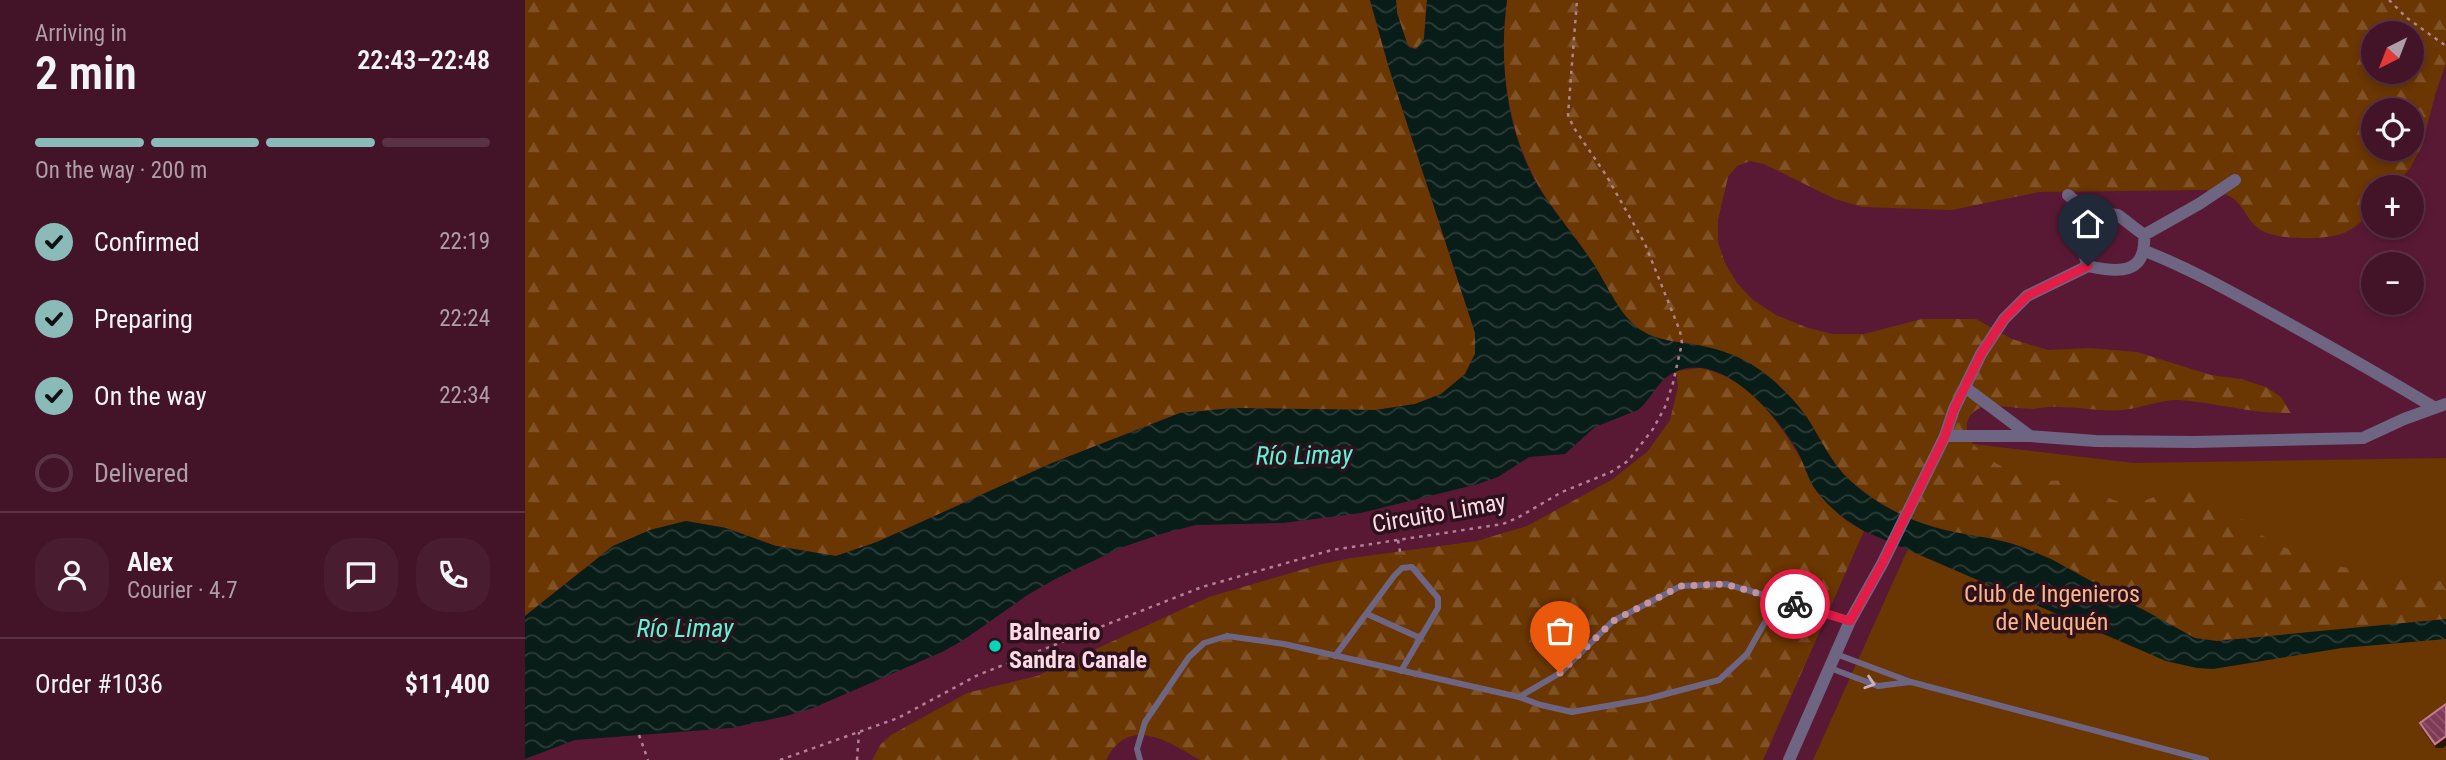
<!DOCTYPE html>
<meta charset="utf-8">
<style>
:root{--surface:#431328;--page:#4a1c30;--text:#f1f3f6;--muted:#af9ea8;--line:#5b3245;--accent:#8bbbb9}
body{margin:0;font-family:"Roboto Condensed",sans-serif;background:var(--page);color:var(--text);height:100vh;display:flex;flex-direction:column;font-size:26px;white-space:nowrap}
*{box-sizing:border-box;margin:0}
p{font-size:23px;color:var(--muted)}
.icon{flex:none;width:38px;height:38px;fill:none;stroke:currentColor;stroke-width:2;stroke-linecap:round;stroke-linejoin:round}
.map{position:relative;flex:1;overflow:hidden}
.sheet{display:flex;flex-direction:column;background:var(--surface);width:525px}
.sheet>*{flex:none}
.needle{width:46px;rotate:222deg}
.tools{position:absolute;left:1836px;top:21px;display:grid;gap:14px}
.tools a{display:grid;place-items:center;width:63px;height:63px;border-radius:50%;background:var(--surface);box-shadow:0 4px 10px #0003,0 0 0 2px var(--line);font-size:35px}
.pin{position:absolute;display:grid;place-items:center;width:60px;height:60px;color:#fff;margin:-72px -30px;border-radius:50% 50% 50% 0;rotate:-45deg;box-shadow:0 0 7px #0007}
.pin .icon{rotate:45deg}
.courier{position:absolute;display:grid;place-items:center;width:70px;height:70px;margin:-35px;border:5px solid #e11d48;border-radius:50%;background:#fff;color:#222;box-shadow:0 2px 9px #0007}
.headline em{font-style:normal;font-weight:600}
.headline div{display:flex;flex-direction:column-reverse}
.headline{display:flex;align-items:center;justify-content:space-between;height:119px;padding:0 35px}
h1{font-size:46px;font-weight:600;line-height:52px}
.bar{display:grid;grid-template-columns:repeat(4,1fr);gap:10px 7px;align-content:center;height:84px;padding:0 35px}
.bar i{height:9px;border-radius:5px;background:var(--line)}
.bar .selected{background:var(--accent)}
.bar p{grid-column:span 4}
.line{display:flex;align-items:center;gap:18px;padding:0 35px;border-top:2px solid var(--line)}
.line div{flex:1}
.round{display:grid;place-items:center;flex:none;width:74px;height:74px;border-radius:28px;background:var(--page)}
ol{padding:0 35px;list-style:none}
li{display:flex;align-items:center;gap:21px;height:77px}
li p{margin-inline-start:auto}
li .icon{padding:7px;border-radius:50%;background:var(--accent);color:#111;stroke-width:4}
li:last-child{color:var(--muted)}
li i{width:38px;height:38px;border:4px solid var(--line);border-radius:50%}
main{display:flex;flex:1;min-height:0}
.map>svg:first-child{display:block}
</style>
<main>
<section class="sheet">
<div class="headline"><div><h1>2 min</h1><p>Arriving in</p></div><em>22:43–22:48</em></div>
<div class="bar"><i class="selected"></i><i class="selected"></i><i class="selected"></i><i></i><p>On the way · 200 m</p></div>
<ol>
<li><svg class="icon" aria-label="check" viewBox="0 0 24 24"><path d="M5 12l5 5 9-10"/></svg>Confirmed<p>22:19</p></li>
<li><svg class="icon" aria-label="check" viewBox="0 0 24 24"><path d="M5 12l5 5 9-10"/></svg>Preparing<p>22:24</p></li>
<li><svg class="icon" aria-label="check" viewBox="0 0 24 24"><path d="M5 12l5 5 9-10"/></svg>On the way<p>22:34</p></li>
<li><i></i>Delivered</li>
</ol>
<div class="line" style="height:126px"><a class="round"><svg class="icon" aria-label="person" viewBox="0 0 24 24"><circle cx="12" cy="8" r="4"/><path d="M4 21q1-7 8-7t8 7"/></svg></a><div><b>Alex</b><p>Courier · 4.7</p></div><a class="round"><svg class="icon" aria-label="chat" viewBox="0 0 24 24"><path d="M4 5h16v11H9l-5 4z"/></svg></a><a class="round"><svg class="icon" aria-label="phone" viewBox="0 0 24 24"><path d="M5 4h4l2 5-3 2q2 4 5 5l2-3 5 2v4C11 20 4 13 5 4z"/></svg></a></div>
<div class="line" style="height:91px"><div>Order #1036</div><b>$11,400</b></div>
</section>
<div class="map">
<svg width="1921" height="760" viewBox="0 0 1921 760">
<defs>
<pattern id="forest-firs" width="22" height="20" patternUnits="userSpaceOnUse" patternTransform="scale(1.75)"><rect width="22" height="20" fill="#6a3601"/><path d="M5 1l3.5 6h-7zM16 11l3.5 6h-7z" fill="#805226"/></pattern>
<pattern id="water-waves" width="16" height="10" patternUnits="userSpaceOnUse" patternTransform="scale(1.75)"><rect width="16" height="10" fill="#081c18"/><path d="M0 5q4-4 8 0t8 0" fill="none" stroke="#2d3c39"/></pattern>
<pattern id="building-back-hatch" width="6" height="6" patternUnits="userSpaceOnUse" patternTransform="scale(1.75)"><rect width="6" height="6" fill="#7d3a54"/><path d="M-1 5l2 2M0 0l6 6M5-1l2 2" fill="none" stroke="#90566c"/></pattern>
<filter id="shadow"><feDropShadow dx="3.5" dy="6" stdDeviation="0" flood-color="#0009"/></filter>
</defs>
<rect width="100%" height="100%" fill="#591935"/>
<path fill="#6a3601" d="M 1431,442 L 1609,463 L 1921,458 L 1921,760 L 1288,760 Z"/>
<path fill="url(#forest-firs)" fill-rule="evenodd" d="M 0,0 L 845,0 L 864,68 L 950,333 L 950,354 L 940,374 L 916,394 L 890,404 L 851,410 L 709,408 L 655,413 L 527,463 L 352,542 L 311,556 L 251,546 L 201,528 L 161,521 L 125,530 L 88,546 L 0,616 Z
M 871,0 L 902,0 L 899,39 L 891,49 L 884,46 L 882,43 L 872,13 Z
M 982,0 L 1921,0 L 1921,63 L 1910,95 L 1897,146 L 1885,168 L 1869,187 L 1848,187 L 1848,210 C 1840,218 1833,226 1823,231 C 1804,241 1752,241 1734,229 C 1723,221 1720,209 1710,200 C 1702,193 1690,192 1680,190 L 1514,192 L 1427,210 L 1337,207 L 1310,199 L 1239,164 L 1225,161 L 1212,166 L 1203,177 L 1193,220 L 1193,242 L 1200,263 L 1212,283 L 1228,300 L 1251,315 L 1283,328 L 1308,334 L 1339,334 L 1397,319 L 1451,319 L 1487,339 L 1523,350 L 1565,348 L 1612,352 L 1686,375 L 1716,379 L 1741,387 L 1756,397 L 1766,413 C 1728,414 1693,403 1655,400 C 1636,399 1617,408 1598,410 C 1577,412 1555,407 1534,407 C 1525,406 1517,408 1508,409 C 1493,409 1467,403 1455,408 C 1437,417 1439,434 1451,447 C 1468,464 1492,477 1516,480 C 1527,482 1538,479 1548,482 C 1566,488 1583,501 1602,503 C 1631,504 1641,481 1673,490 C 1701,498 1715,521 1738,536 C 1776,561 1875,584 1921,581 L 1921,619 L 1681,641 C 1660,636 1643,625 1624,614 C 1585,592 1546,565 1504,549 C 1479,540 1452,537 1427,532 C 1391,524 1355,507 1328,483 C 1306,464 1295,438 1280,415 C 1271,402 1259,390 1248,380 C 1229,363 1201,353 1177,346 C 1155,340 1130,343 1111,327 C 1092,311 1081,283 1067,262 C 1052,238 1033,217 1018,193 C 983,137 973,65 982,0 ZM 1848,33 L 1886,33 L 1886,72 L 1848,72 ZM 1848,110 L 1886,110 L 1886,149 L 1848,149 Z
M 1175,368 C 1246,382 1269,458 1309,509 C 1316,518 1328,525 1339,531 L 1238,760 L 675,760 C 644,742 604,714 581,760 L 347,760 L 356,744 L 366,735 L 442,693 L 512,676 L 684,597 L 793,565 L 826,558 L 952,541 L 1002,526 L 1088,479 L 1123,451 L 1145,420 L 1153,387 L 1151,371 Z"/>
<path fill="url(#water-waves)" d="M 845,0 L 871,0 L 872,13 L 882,43 L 884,47 L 891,49 L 899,39 L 902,0 L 982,0 C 973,65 982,138 1018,194 C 1034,218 1052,239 1068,263 C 1081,283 1094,314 1113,328 C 1130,341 1153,342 1173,345 C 1193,349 1216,356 1232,368 C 1251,381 1268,398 1281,416 C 1297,440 1307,466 1330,485 C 1353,504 1380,519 1409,527 C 1433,534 1457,536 1481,542 C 1497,546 1511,553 1526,559 L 1670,638 L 1692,641 L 1921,619 L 1921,639 L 1817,648 L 1688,669 L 1672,668 L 1641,661 L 1339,531 C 1320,520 1303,507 1290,489 C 1282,477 1279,463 1272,450 C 1251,415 1197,350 1150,372 C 1132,380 1127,399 1113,410 L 1070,427 L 1040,454 L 1004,457 L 973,477 L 953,484 L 836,513 L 758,523 L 671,525 L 636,534 L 598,547 L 532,578 L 504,594 L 437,641 L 417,652 L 288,708 L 261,716 L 206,728 L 50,740 L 0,759 L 0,616 L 88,546 L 125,530 L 161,521 L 201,528 L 251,546 L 311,556 L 352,542 L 527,463 L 655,413 L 709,408 L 851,410 L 890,404 L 916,394 L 940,374 L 950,354 L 950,333 L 864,68 Z"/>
<path fill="url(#building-back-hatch)" stroke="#c57b96" stroke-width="2" filter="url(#shadow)" d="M 1921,704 L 1921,736 L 1910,744 L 1895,723 Z"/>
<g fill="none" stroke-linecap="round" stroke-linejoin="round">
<path stroke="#b18295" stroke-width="2.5" stroke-dasharray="3.5 5" stroke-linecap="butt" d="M 1864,0 L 1882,18 L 1921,46
M 873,540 L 876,557
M 114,735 L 123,760
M 255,760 L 373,718 L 453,675 L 677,587 L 807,550 L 978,524 L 992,518 L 1037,492 L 1086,472 L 1103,461 L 1128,429 L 1140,407 L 1148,383 L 1157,343 L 1155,331 L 1120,244 L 1081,175 L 1049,128 L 1043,115 L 1052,0
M 332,760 L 334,732"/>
<path stroke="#6d6581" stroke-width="6" d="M 842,614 L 895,638
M 1311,654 L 1386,682 L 1681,760
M 810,656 L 869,576 L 877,568 L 887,567 L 913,598 L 913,608 L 876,671
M 1305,668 L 1353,686 L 1385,682
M 994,697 L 1035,673 L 1088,621 L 1156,586 L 1201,584 L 1325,620
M 615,760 L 612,749 L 620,722 L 664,657 L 679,643 L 702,636 L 759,644 L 994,697 L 1016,705 L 1047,712 L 1122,699 L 1194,680 L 1222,654 L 1253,599"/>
<path stroke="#6d6581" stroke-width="12" d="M 1543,195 L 1556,207 L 1564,221
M 1575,213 L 1593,215 L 1619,235 C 1622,275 1593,273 1563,266 C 1554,244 1556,228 1575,213 Z
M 1619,235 L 1674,204 L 1710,180
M 1620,251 C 1666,269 1708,293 1750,316 C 1804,346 1857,376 1910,408
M 1441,388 L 1505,436
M 1420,436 L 1505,436 L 1571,441 L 1669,442 L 1838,438 L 1879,419 L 1921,404
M 1264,760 L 1325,621 L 1357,564 L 1420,436 L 1429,409 L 1456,354 L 1479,319 L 1502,296 L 1563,266"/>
</g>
<defs><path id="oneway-chevron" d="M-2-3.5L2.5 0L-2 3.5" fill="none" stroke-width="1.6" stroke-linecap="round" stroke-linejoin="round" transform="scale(1.75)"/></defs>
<use stroke="#c9b1c2" href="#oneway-chevron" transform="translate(1345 683) rotate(18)"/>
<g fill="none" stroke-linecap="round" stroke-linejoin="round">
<path stroke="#c296a7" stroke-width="7" stroke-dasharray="0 12.6" d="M 1035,673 L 1088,621 L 1156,586 L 1200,584 L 1270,604"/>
<path stroke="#e11d48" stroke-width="9" d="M 1270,604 L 1325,621 L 1357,564 L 1420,436 L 1429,409 L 1456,354 L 1479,319 L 1502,296 L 1563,266"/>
</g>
<circle fill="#08d5b5" stroke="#2d111c" stroke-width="2.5" cx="470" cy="646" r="7"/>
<g text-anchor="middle" stroke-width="7" stroke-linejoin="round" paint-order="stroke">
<g font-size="24" fill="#fbdae5" stroke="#2d111c">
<text transform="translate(914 513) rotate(-10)" y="8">Circuito Limay</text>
</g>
<g font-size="24" fill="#fbb684" stroke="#2d111c">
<text x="1527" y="602">Club de Ingenieros<tspan x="1527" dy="28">de Neuquén</tspan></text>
</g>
<g font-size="24" font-weight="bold" fill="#fbdae5" stroke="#2d111c" text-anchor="start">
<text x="484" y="640">Balneario<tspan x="484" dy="28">Sandra Canale</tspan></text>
</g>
<g font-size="26" font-style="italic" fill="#5af6d6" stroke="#2d111c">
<text transform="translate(779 455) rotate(-1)" y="9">Río Limay</text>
<text x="160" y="637">Río Limay</text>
</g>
</g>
</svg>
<div class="tools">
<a><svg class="needle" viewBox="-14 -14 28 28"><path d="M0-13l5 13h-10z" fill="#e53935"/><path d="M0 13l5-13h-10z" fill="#af9ea8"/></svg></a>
<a><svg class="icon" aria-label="locate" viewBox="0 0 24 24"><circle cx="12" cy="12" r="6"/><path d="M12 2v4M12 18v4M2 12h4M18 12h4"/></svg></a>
<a>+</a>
<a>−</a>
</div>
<div class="pin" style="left:1035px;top:673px;background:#ea580c"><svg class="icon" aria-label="bag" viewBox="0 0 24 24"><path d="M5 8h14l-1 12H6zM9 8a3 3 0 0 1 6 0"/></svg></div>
<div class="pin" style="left:1563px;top:266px;background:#1f2937"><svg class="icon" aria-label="home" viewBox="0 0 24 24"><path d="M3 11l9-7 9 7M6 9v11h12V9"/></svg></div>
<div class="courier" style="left:1270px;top:604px"><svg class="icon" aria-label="bike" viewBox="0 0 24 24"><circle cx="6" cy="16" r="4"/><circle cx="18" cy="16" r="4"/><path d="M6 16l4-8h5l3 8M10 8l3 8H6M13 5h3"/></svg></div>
</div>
</main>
